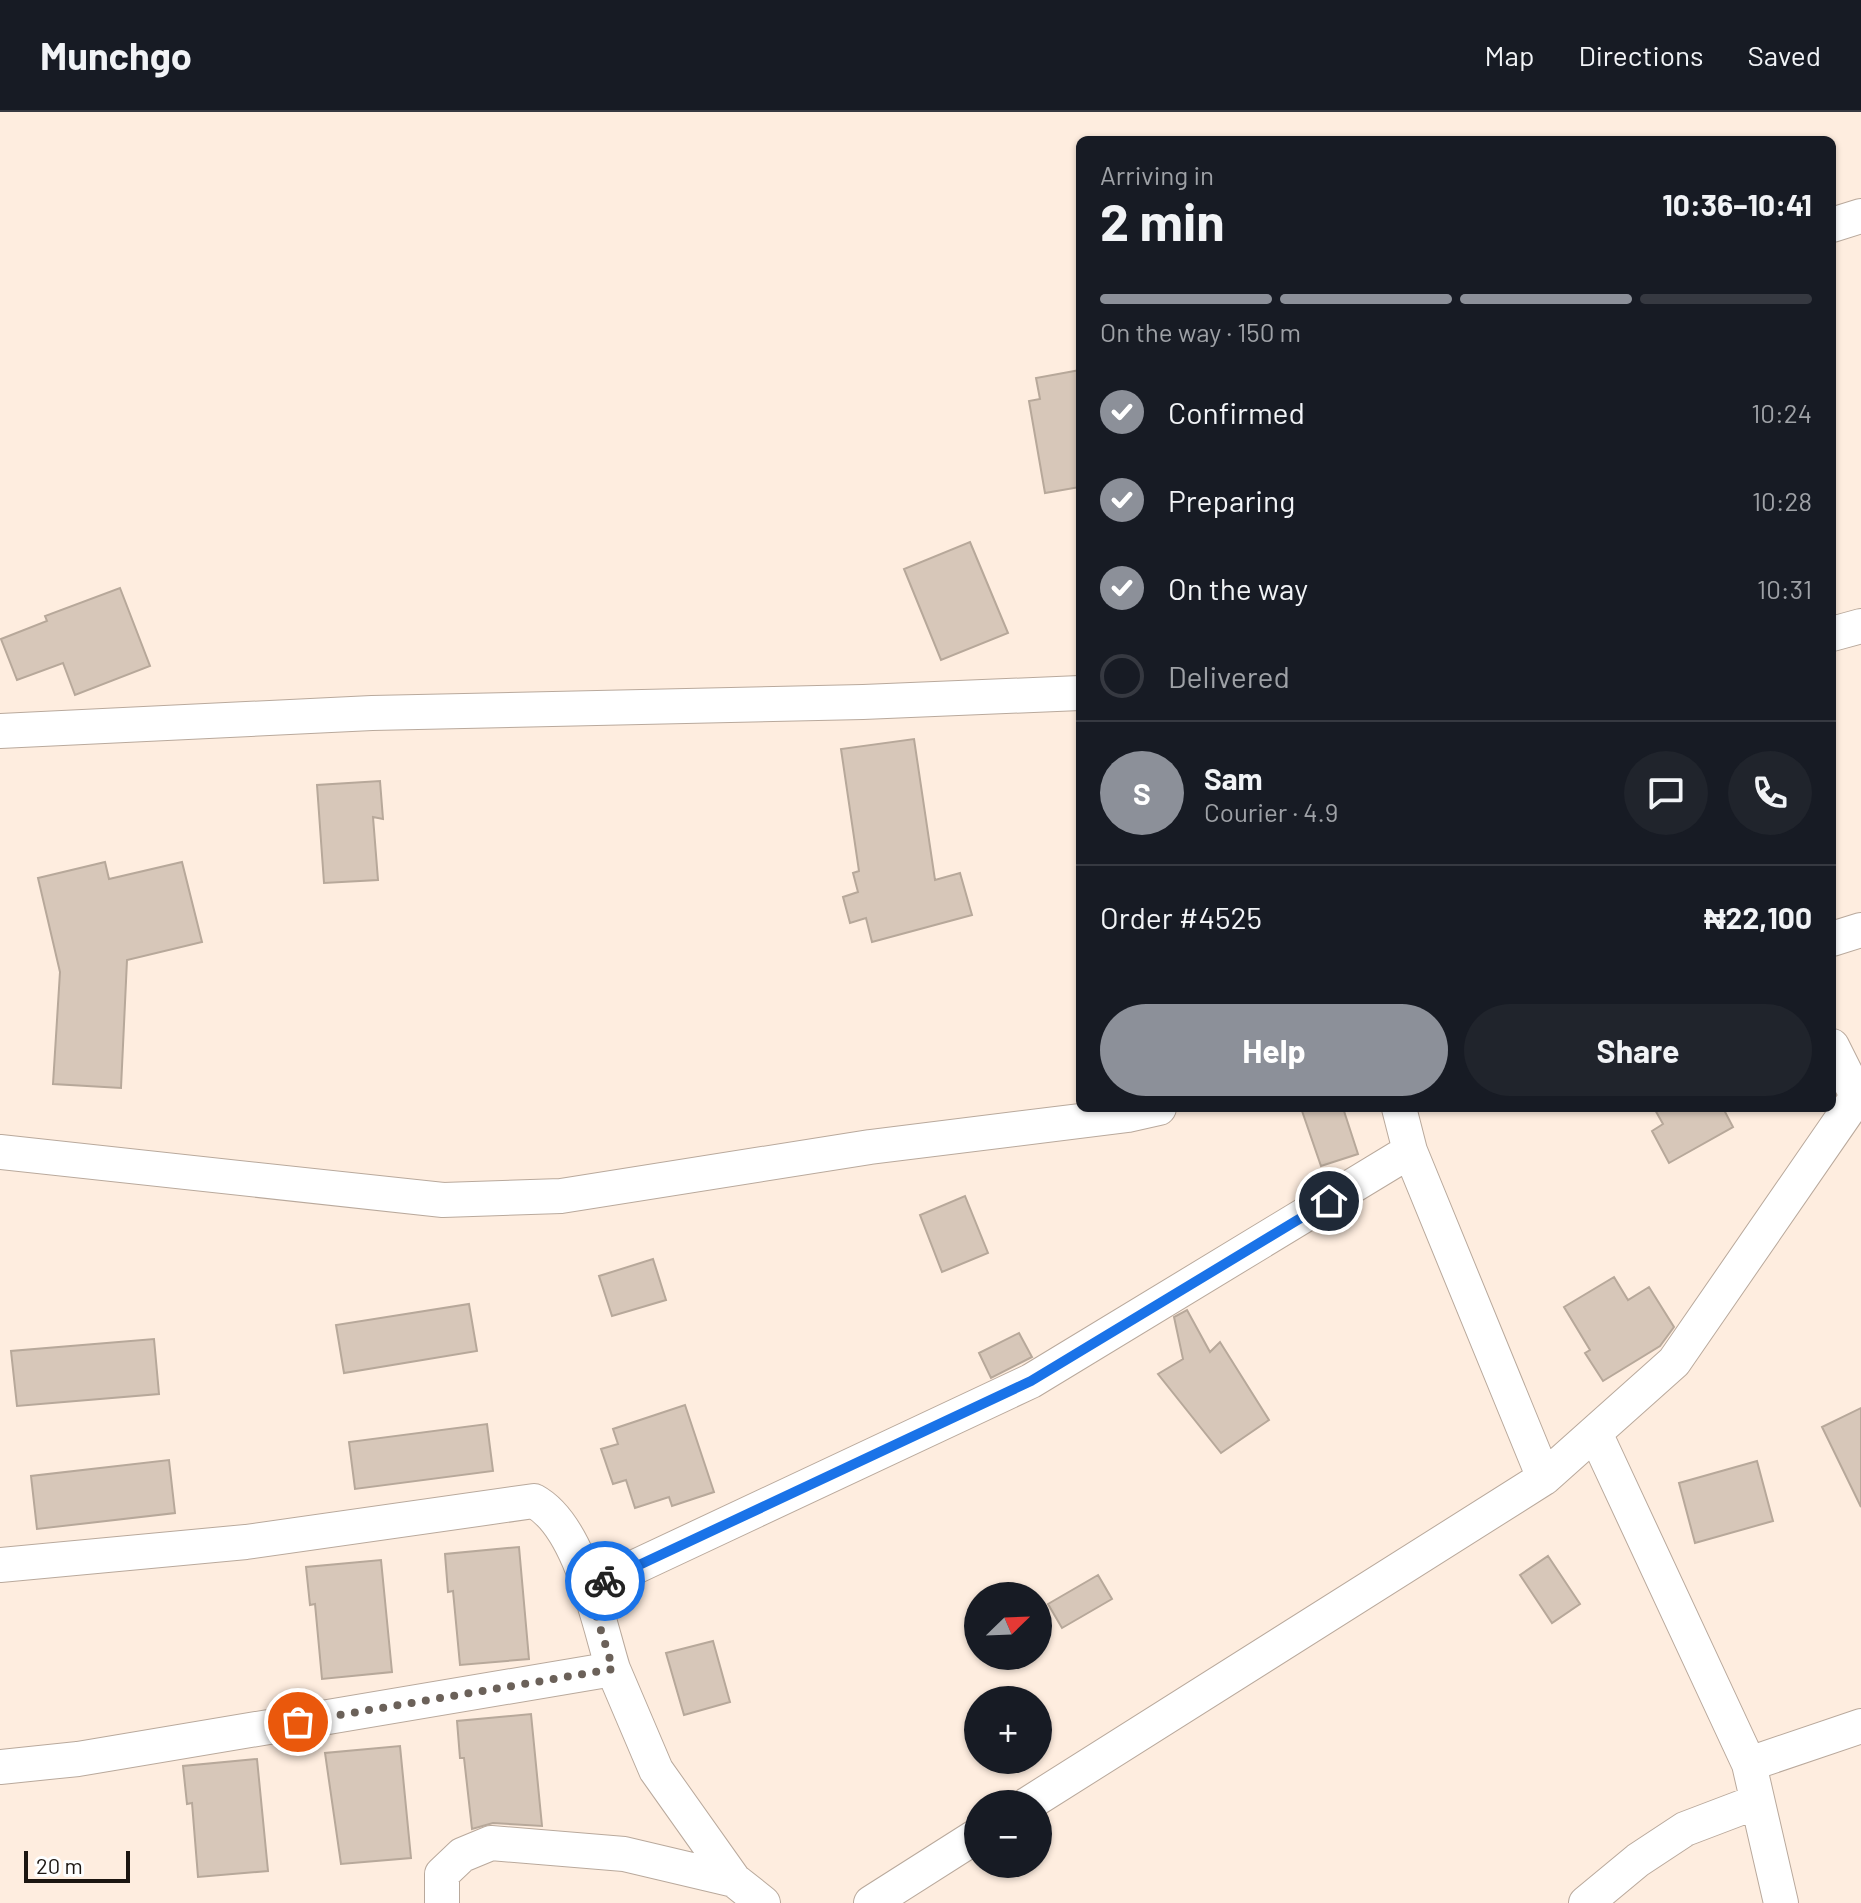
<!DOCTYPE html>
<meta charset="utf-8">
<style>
:root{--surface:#171b24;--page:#20242c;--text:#f1f3f6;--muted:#9ea1a6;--line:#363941;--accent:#8c9099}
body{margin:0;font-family:Barlow,sans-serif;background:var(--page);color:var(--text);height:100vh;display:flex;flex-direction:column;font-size:30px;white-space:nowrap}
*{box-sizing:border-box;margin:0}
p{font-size:26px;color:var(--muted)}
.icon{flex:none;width:44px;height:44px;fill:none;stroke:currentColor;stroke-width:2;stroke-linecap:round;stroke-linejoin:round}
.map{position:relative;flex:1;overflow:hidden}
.panel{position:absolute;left:1076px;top:24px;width:760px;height:976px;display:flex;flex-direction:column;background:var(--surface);border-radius:12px;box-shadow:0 2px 6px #0004}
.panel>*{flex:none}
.needle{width:52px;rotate:67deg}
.tools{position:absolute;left:964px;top:1470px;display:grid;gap:16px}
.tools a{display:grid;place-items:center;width:88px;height:88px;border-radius:50%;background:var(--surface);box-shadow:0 2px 6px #0004;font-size:40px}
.scale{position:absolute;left:24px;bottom:20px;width:106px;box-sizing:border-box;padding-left:8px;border:4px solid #1c1611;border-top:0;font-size:22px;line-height:28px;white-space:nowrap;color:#1c1611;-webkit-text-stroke:6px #fefefe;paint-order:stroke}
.pin{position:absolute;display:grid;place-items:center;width:68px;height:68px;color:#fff;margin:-34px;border:4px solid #fff;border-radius:50%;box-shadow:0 2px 8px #0007}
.courier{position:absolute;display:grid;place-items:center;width:80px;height:80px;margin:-40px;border:6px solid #1a73e8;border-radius:50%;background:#fff;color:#222;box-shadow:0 2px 10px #0007}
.summary em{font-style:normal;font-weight:700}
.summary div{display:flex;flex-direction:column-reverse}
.summary{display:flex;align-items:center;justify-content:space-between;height:136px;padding:0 24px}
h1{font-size:52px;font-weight:700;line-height:60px}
.bar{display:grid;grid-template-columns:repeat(4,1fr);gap:12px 8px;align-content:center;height:96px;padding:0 24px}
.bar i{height:10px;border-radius:6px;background:var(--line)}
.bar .selected{background:var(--accent)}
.bar p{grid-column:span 4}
.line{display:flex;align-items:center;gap:20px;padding:0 24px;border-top:2px solid var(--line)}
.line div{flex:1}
.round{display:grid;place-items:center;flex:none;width:84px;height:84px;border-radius:42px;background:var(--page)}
ol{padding:0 24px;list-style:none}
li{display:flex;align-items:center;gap:24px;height:88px}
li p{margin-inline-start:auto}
li .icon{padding:8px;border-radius:50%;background:var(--accent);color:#fff;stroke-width:4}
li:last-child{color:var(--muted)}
li i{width:44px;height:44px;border:4px solid var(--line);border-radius:50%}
.primary-button{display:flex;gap:16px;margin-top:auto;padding:16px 24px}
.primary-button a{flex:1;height:92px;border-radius:48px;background:var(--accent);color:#fff;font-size:32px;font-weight:700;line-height:92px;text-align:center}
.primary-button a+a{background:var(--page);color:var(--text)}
header{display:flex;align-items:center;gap:48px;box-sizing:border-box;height:112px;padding:0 40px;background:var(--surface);border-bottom:2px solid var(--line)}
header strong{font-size:38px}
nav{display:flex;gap:44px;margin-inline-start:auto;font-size:28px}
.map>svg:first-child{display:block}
</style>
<header>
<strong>Munchgo</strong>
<nav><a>Map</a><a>Directions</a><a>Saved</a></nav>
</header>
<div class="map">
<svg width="1861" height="1791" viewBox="0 0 1861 1791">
<rect width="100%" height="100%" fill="#feeddf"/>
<path fill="#d7c7b9" stroke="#b7a89a" stroke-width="2" d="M 1080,258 L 1080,375 L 1045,381 L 1029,289 L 1040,287 L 1036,266 Z
M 970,430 L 1008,521 L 941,548 L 904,457 Z
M 120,476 L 150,554 L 75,583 L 63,551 L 17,568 L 1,527 L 47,509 L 45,504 Z
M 914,627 L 935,768 L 960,761 L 972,803 L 872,830 L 866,806 L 850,811 L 843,785 L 858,780 L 853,761 L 859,759 L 841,637 Z
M 380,669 L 383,707 L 373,705 L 378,768 L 324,771 L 317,673 Z
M 105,750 L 109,767 L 182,750 L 202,830 L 127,848 L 121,976 L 53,972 L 60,860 L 38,766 Z
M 1301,996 L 1343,996 L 1358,1042 L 1321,1054 Z
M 1654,996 L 1723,996 L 1733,1015 L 1669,1051 L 1652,1019 L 1663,1012 Z
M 965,1084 L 988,1141 L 942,1160 L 920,1103 Z
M 653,1147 L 666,1188 L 612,1204 L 599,1164 Z
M 1614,1165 L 1628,1188 L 1649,1175 L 1674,1215 L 1660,1234 L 1603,1269 L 1585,1241 L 1590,1238 L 1564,1195 Z
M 469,1192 L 477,1239 L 344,1261 L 336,1213 Z
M 1187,1198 L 1210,1240 L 1220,1230 L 1269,1308 L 1221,1341 L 1158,1262 L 1183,1247 L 1174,1205 Z
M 1019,1221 L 1032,1245 L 991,1266 L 979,1241 Z
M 154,1227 L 159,1282 L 17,1294 L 11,1239 Z
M 685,1293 L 714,1380 L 672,1394 L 669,1385 L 635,1396 L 626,1368 L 613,1372 L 601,1337 L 618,1332 L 613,1317 Z
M 1861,1296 L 1861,1395 L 1822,1315 Z
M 487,1312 L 493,1359 L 355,1377 L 349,1330 Z
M 169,1348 L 175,1401 L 37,1417 L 31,1364 Z
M 1757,1349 L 1773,1409 L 1695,1431 L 1679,1371 Z
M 519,1435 L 529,1547 L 460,1553 L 453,1479 L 448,1480 L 445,1442 Z
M 1548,1444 L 1580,1492 L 1552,1511 L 1520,1463 Z
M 381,1448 L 392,1560 L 322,1567 L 315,1492 L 310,1493 L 306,1455 Z
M 1098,1463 L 1112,1487 L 1062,1516 L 1048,1492 Z
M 713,1529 L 730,1590 L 684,1603 L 666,1541 Z
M 531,1602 L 542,1714 L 493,1711 L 472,1717 L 464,1646 L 460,1646 L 457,1609 Z
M 400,1634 L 411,1746 L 341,1752 L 325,1641 Z
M 257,1647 L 268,1759 L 198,1765 L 192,1691 L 187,1692 L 183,1654 Z"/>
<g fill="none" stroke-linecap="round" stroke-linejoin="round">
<defs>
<path id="street" d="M 1832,113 L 1861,104
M 1832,522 L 1861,514
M 0,619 L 372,601 L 863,590 L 1080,581
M 1832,827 L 1861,818
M 1832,934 L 1861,992
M 0,1040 L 443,1088 L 561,1084 L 870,1035 L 1128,1003 L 1159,996
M 1595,1321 L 1749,1652 L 1781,1791
M 1544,1366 L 1674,1250 L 1857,985
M 0,1453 L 246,1430 L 534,1389 C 580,1414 598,1508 613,1557
M 588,1477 L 1031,1269 L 1410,1039
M 1749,1652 L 1861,1614
M 0,1655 L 78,1647 L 613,1557 L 656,1658 L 734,1768 L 763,1791
M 1028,1692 L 1544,1366 L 1410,1039 L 1399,996
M 442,1791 L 442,1762 L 462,1743 L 491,1731 L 624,1742 L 734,1768
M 871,1791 L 978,1723
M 1586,1791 L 1638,1748 L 1685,1717 L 1756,1690"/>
</defs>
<use href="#street" stroke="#b9a99c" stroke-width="36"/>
<use href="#street" stroke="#fff" stroke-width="34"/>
</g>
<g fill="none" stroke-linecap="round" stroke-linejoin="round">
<path stroke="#6b6159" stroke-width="8" stroke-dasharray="0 14.4" d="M 298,1610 L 613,1557 L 588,1477 L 605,1469"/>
<path stroke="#1a73e8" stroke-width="10" d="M 605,1469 L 1031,1269 L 1329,1089"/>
</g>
</svg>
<div class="tools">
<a><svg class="needle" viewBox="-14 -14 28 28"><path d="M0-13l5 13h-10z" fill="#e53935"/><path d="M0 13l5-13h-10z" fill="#9ea1a6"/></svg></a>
<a>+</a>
<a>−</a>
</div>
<div class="scale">20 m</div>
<div class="pin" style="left:298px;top:1610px;background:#ea580c"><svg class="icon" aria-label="bag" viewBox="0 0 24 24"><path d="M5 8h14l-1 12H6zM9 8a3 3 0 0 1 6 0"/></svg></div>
<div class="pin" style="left:1329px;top:1089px;background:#1f2937"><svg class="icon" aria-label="home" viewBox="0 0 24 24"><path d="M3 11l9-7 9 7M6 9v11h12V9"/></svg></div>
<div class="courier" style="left:605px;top:1469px"><svg class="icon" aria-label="bike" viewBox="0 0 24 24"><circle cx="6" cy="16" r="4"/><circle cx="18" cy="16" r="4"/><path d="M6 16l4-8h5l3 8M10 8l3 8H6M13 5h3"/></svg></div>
<section class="panel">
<div class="summary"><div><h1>2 min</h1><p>Arriving in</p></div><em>10:36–10:41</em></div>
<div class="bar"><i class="selected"></i><i class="selected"></i><i class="selected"></i><i></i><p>On the way · 150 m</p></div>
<ol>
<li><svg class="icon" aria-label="check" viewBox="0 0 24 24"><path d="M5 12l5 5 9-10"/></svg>Confirmed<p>10:24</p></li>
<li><svg class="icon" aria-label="check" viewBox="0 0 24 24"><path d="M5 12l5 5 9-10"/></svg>Preparing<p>10:28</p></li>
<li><svg class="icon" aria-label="check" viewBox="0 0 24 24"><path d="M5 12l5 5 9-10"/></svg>On the way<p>10:31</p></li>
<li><i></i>Delivered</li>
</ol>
<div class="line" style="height:144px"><b class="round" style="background:var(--accent);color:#fff">S</b><div><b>Sam</b><p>Courier · 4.9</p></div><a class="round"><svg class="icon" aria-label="chat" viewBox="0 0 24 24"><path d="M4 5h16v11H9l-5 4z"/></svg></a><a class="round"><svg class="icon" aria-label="phone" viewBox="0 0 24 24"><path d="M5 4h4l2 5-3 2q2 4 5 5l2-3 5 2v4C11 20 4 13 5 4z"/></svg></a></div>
<div class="line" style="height:104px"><div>Order #4525</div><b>₦22,100</b></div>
<div class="primary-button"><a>Help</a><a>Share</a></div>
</section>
</div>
